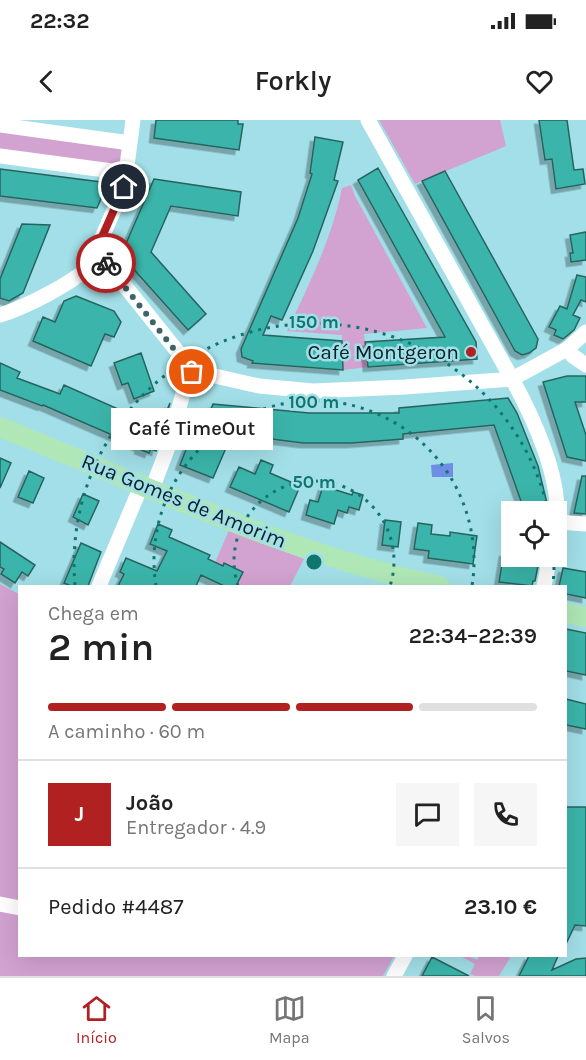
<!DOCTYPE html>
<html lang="pt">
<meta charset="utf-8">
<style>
:root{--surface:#fff;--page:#f6f6f6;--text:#222;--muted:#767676;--line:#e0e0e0;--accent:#b12121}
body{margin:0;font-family:Karla,sans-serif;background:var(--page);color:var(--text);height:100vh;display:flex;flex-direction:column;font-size:22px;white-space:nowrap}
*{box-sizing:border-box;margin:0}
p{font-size:20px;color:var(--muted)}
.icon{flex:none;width:33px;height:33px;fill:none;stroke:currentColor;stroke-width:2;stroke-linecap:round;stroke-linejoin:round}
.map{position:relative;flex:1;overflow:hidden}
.sheet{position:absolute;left:18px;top:465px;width:549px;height:372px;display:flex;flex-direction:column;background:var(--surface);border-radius:0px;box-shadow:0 6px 24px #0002}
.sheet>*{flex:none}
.buttons{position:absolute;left:501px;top:381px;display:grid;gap:12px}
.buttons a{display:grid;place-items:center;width:66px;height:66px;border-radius:0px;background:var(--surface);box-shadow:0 6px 24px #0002;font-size:30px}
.pin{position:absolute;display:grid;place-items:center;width:51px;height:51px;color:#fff;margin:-26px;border:3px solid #fff;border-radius:50%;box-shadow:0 2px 6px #0007}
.courier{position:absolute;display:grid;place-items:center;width:60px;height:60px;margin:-30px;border:4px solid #b12121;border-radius:50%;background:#fff;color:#222;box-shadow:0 2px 8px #0007}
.bubble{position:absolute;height:42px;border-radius:0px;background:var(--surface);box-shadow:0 6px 24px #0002;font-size:20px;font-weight:600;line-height:42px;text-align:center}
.overview em{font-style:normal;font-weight:600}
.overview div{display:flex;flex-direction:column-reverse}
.overview{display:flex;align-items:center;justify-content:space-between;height:102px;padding:0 30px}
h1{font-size:39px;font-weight:600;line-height:45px}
.bar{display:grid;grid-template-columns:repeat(4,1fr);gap:9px 6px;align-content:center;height:72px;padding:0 30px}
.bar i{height:8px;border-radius:4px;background:var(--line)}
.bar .active{background:var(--accent)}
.bar p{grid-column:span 4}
.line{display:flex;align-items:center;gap:15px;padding:0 30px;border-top:2px solid var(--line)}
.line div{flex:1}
.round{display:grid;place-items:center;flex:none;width:63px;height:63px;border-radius:0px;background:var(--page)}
.status{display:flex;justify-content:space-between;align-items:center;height:42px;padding:0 30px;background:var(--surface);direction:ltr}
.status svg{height:16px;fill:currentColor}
header{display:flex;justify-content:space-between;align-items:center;height:78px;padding:0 30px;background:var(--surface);font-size:27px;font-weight:600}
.menu{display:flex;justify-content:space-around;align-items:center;height:84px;border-top:2px solid var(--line);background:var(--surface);font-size:16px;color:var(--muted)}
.menu a{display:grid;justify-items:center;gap:3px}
.menu .active{color:var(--accent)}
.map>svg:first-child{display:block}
</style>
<div class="status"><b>22:32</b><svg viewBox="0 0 49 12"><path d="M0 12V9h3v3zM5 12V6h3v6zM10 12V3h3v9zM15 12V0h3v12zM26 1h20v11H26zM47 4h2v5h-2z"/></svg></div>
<header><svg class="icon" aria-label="back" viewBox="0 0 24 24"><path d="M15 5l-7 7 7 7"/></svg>Forkly<svg class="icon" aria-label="heart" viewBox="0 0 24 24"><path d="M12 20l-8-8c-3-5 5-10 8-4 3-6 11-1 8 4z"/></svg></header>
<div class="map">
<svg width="586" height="856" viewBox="0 0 586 856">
<defs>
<filter id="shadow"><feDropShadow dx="-4.5" dy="4.5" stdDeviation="0" flood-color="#0004"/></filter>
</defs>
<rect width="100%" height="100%" fill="#a2dfe8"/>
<path fill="#d2a2d1" d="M 379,0 L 500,0 L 506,26 L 415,64 Z
M 0,11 L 120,28 L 122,30 L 121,43 L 118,45 L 0,31 Z
M 351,65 L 355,76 L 427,208 L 364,214 L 368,247 L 343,250 L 342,215 L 287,211 C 309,165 332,118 342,68 Z
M 229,410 L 304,439 L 290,466 L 236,466 L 243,452 L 214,445 Z
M 0,464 L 19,474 L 20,836 L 394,836 L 383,856 L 0,856 Z
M 460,836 L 468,836 L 477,840 L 479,836 L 511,836 L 499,856 L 475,856 L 470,854 L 475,844 Z"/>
<path fill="#6d8ee4" d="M 453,343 L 453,357 L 432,357 L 431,345 Z"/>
<path fill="#3ab5ab" stroke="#28645f" stroke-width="1.5" filter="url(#shadow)" d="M 156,0 L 238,0 L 238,4 L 243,4 L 239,30 L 154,18 Z
M 539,0 L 567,0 L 574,50 L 583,49 L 585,64 L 556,69 L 552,39 L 545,40 Z
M 315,17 L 343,22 L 334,60 L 338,61 L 313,131 L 282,200 L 271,196 L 263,215 L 342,221 L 343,250 L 252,243 L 253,241 L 242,237 L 241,229 L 298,98 L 312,54 L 310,53 Z
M 378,48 L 476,222 L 477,239 L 368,247 L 365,222 L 445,217 L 358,60 Z
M 0,49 L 101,62 L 100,65 L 107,65 L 97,88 L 0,76 Z
M 445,51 L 538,219 L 536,228 L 529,233 L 522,235 L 515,231 L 422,61 Z
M 154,59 L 241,72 L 238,96 L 171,86 L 151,132 L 206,194 L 188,210 L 121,135 Z
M 22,104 L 50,105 L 23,173 L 9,181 L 0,178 L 0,159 Z
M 586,112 L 586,140 L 571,142 L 570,133 L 573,133 L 570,115 Z
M 577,155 L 586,157 L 586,182 L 581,180 L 573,195 L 580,198 L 574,210 L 563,219 L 554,215 L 556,210 L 549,207 L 560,186 L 567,189 Z
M 76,176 L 114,191 L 121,202 L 114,217 L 105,214 L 91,246 L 33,221 L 43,197 L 55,202 L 64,181 Z
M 141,233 L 154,271 L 134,279 L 128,263 L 122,265 L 114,243 Z
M 0,243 L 20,252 L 17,258 L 60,274 L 64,265 L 143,300 L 142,302 L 159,309 L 170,283 L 156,331 L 151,329 L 149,333 L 139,329 L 140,327 L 43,285 L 42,286 L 0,270 Z
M 567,256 L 586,256 L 586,282 L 575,282 L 586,315 L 586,341 L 567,337 L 543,262 Z
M 508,278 L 517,293 L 538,346 L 546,379 L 547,392 L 515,392 L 516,383 L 522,384 L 494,305 L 403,314 L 403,319 L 352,323 L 303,323 L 202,310 L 213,284 L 309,293 L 399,293 L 399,288 Z
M 192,314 L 226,328 L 213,358 L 180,345 Z
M 0,338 L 11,343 L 0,368 Z
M 261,340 L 273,345 L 270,353 L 300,366 L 289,392 L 230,367 L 239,347 L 255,354 Z
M 29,351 L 44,358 L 33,383 L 18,377 Z
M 582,356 L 586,356 L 586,394 L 574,393 Z
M 323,366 L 352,375 L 353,372 L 363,375 L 359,390 L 349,387 L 347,393 L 338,390 L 334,404 L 306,395 L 310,380 L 318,382 Z
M 83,374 L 99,381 L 88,405 L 73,397 Z
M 385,400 L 401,402 L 398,427 L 382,425 Z
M 418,403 L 432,405 L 431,414 L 450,416 L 450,412 L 477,416 L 473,444 L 428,438 L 429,431 L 414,429 Z
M 158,404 L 172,410 L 169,417 L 210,435 L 208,439 L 223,446 L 224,443 L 243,452 L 236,466 L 224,466 L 201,455 L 196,466 L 118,466 L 124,454 L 120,452 L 126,438 L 157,451 L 167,431 L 150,424 Z
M 0,422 L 35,445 L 28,456 L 22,452 L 15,463 L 1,454 L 4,449 L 0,447 Z
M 81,423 L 101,432 L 88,466 L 71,466 L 64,463 Z
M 504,432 L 512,433 L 512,436 L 540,436 L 535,461 L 533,461 L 532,466 L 499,462 Z
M 563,448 L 586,452 L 586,478 L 566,474 L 566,466 L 559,466 Z
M 566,509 L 586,513 L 586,555 L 566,551 Z
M 566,579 L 586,584 L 586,609 L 566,605 Z
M 566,687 L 586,687 L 586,806 L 575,805 L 566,824 Z
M 529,836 L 558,836 L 552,850 L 576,839 L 586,838 L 586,856 L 519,856 Z
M 432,837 L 469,856 L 422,856 Z"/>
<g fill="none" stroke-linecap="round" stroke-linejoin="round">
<path stroke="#fff" stroke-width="15" d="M 0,5 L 130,23 L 124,67 L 89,147 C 69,165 26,187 0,195
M 130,23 L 133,0
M 0,36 L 127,53
M 95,135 L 105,141 L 193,251 L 259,266 L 313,271 L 405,267 L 512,259 L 368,0
M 567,229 L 573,236 L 586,245
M 152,369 L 167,330 L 186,263 L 193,251
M 557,402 L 586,404
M 556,405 C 563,361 533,297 512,259 L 567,229 L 586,212
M 99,466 L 142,364
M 544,466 L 550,436
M 0,784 L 20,788
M 394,856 L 405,836"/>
<path stroke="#b0e7b7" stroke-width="20" d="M 0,307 C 144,365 287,433 440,466
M 566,493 L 586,497"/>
</g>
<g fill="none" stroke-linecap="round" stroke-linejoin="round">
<path stroke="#3d6469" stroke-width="6" stroke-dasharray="0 10.8" d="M 106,143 L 192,252"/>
<path stroke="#b12121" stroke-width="8" d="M 106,143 L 94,135 L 124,67"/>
</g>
<g fill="none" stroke="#0f766e" stroke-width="3" stroke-dasharray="3 6">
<path d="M238 466A80 80 0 1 1 390 466"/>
<path d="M156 466A160 160 0 1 1 472 466"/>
<path d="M75 465A240 240 0 0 1 548 390M554 438A240 240 0 0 1 553 465"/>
</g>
<circle fill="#b12121" stroke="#a2dfe8" stroke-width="2" cx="471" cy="232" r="6"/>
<g text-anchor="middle" stroke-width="5" stroke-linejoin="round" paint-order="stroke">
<g font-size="21" fill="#072124" stroke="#a2dfe8" text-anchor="end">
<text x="459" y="239">Café Montgeron</text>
</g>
<g font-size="21" fill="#072124" stroke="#a2dfe8">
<text transform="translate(184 381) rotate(22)" y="7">Rua Gomes de Amorim</text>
</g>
</g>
<circle cx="314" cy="442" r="9" fill="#0f766e" stroke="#a2dfe8" stroke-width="3"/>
<g font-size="18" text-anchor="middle" font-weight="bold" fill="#0f766e" stroke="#a2dfe8" stroke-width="5" stroke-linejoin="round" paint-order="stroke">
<text x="314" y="208">150 m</text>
<text x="314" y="288">100 m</text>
<text x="314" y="368">50 m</text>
</g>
</svg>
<div class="buttons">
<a><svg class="icon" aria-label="locate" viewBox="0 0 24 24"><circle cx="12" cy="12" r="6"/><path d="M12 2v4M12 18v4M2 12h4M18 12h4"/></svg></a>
</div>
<div class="pin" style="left:192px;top:252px;background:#ea580c"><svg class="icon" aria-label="bag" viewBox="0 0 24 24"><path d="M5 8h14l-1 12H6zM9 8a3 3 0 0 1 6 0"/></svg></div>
<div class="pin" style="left:124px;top:67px;background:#1f2937"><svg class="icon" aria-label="home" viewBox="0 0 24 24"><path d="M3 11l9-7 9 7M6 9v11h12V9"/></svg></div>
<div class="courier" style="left:106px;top:143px"><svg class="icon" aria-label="bike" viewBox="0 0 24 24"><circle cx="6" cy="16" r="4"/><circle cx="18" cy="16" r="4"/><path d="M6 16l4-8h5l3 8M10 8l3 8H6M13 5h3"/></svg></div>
<div class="bubble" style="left:111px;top:288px;width:162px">Café TimeOut</div>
<section class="sheet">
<div class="overview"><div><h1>2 min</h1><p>Chega em</p></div><em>22:34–22:39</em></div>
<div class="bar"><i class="active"></i><i class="active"></i><i class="active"></i><i></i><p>A caminho · 60 m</p></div>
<div class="line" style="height:108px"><b class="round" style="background:var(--accent);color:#fff">J</b><div><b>João</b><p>Entregador · 4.9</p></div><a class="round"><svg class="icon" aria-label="chat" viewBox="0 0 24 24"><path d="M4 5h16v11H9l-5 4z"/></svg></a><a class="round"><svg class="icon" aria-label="phone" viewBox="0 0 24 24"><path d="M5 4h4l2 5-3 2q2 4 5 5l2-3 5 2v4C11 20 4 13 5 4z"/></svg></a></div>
<div class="line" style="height:78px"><div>Pedido #4487</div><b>23.10 €</b></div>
</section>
</div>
<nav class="menu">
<a class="active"><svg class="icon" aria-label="home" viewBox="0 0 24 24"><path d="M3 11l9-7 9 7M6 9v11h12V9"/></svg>Início</a>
<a><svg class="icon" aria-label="map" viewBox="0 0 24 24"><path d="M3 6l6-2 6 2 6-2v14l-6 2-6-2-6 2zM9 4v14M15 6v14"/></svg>Mapa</a>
<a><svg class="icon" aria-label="saved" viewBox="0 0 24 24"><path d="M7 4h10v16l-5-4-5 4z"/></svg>Salvos</a>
</nav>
